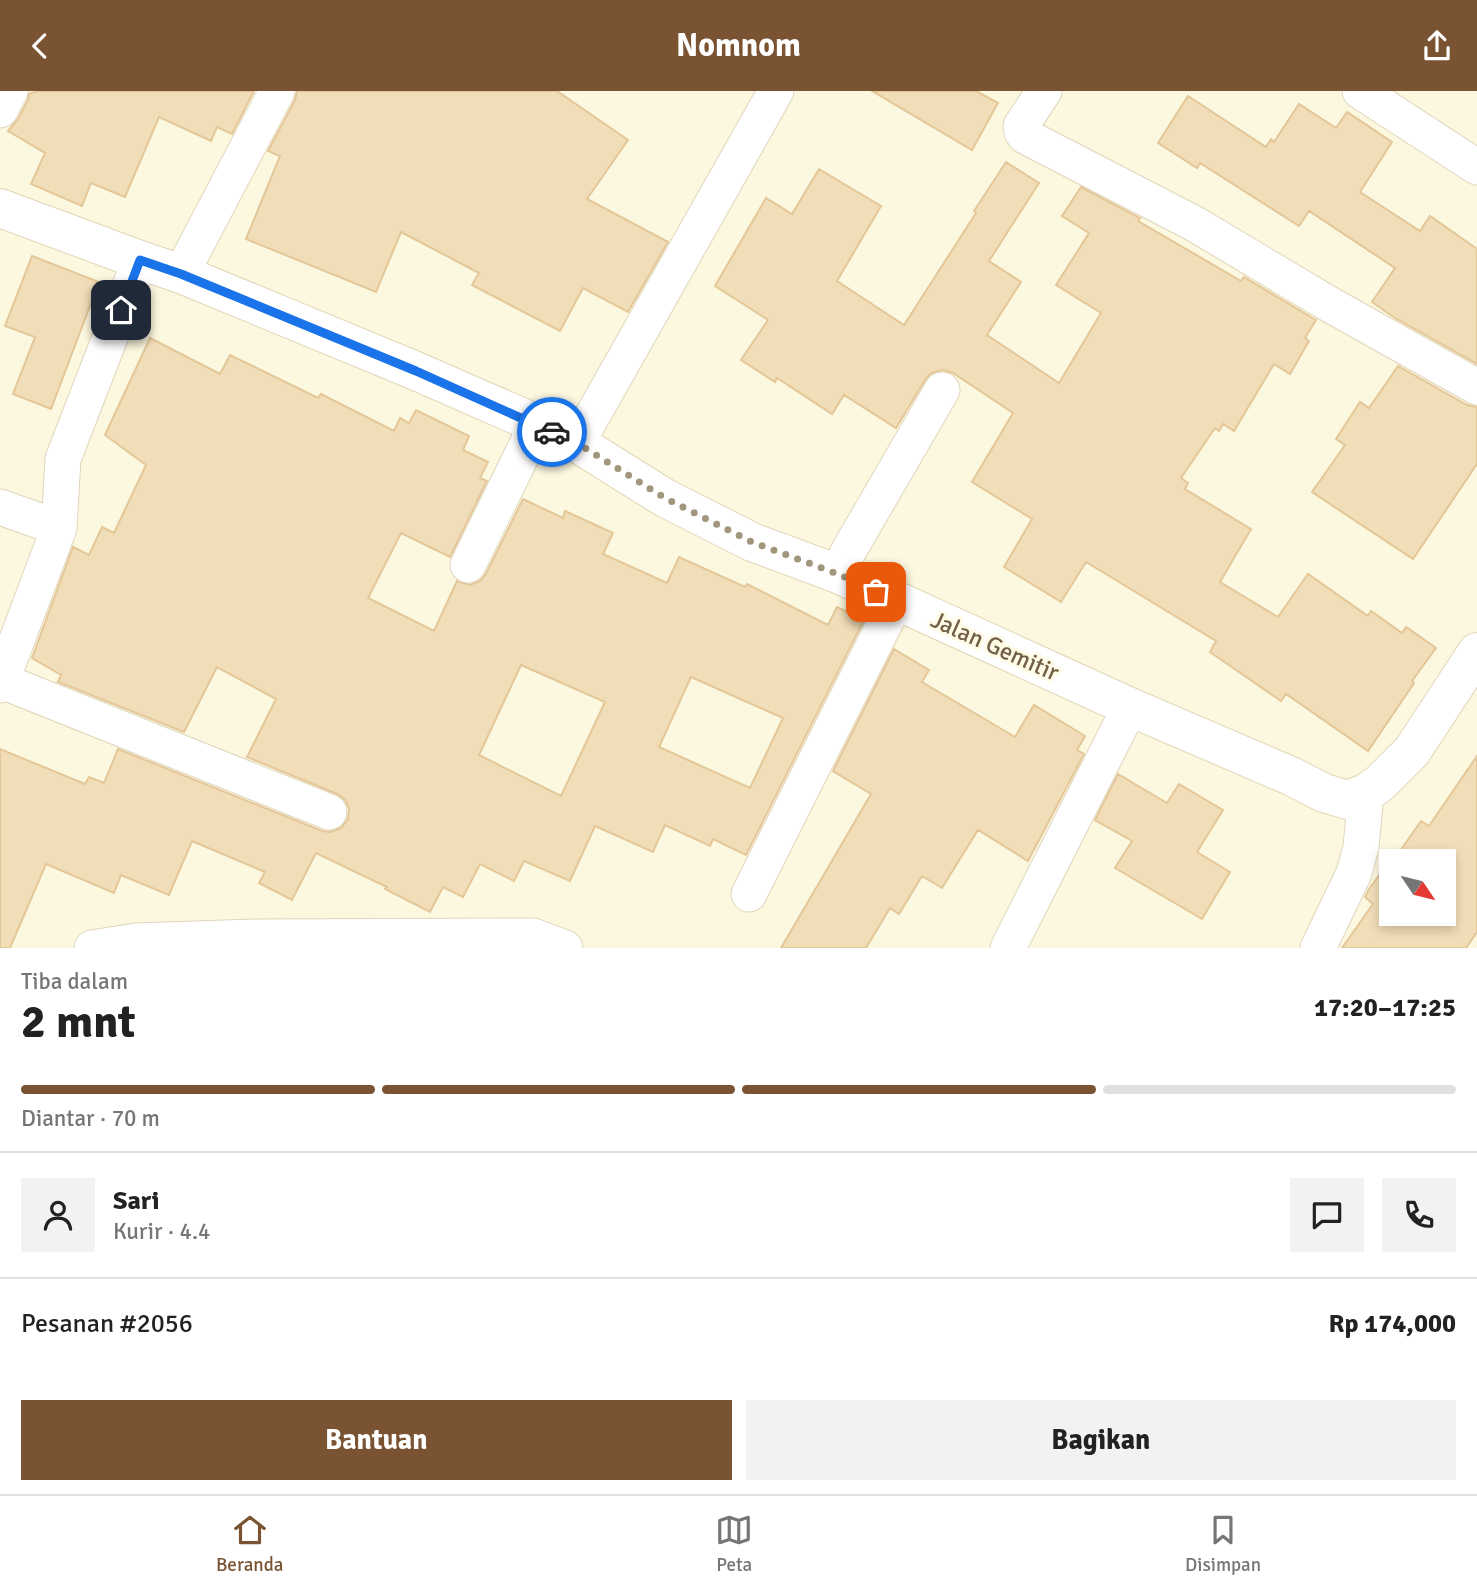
<!DOCTYPE html>
<html lang="id">
<meta charset="utf-8">
<style>
:root{--surface:#fff;--page:#f2f2f2;--text:#222;--muted:#767676;--line:#e0e0e0;--accent:#7a5432}
body{margin:0;font-family:Signika,sans-serif;background:var(--page);color:var(--text);height:100vh;display:flex;flex-direction:column;font-size:26px;white-space:nowrap}
*{box-sizing:border-box;margin:0}
p{font-size:23px;color:var(--muted)}
.icon{flex:none;width:38px;height:38px;fill:none;stroke:currentColor;stroke-width:2;stroke-linecap:round;stroke-linejoin:round}
.map{position:relative;height:857px;overflow:hidden}
.details{display:flex;flex-direction:column;background:var(--surface);flex:1}
.details>*{flex:none}
.needle{width:46px;rotate:125deg}
.fabs{position:absolute;left:1379px;top:758px;display:grid;gap:14px}
.fabs a{display:grid;place-items:center;width:77px;height:77px;border-radius:0px;background:var(--surface);box-shadow:0 4px 10px #0003;font-size:35px}
.pin{position:absolute;display:grid;place-items:center;width:60px;height:60px;color:#fff;margin:-30px;border-radius:14px;box-shadow:0 4px 10px #0006}
.courier{position:absolute;display:grid;place-items:center;width:70px;height:70px;margin:-35px;border:5px solid #1a73e8;border-radius:50%;background:#fff;color:#222;box-shadow:0 2px 9px #0007}
.headline em{font-style:normal;font-weight:700}
.headline div{display:flex;flex-direction:column-reverse}
.headline{display:flex;align-items:center;justify-content:space-between;height:119px;padding:0 21px}
h1{font-size:46px;font-weight:700;line-height:52px}
.bar{display:grid;grid-template-columns:repeat(4,1fr);gap:10px 7px;align-content:center;height:84px;padding:0 21px}
.bar i{height:9px;border-radius:5px;background:var(--line)}
.bar .selected{background:var(--accent)}
.bar p{grid-column:span 4}
.line{display:flex;align-items:center;gap:18px;padding:0 21px;border-top:2px solid var(--line)}
.line div{flex:1}
.round{display:grid;place-items:center;flex:none;width:74px;height:74px;border-radius:0px;background:var(--page)}
.cta{display:flex;gap:14px;margin-top:auto;padding:14px 21px}
.cta a{flex:1;height:80px;border-radius:0px;background:var(--accent);color:#fff;font-size:28px;font-weight:700;line-height:80px;text-align:center}
.cta a+a{background:var(--page);color:var(--text)}
header{display:flex;justify-content:space-between;align-items:center;height:91px;padding:0 21px;background:var(--accent);color:#fff;font-size:32px;font-weight:700}
.dock{display:flex;justify-content:space-around;align-items:center;height:98px;border-top:2px solid var(--line);background:var(--surface);font-size:19px;color:var(--muted)}
.dock a{display:grid;justify-items:center;gap:4px}
.dock .selected{color:var(--accent)}
.map>svg:first-child{display:block}
</style>
<header><svg class="icon" aria-label="back" viewBox="0 0 24 24"><path d="M15 5l-7 7 7 7"/></svg>Nomnom<svg class="icon" aria-label="share" viewBox="0 0 24 24"><path d="M12 15V3M7 8l5-5 5 5M5 13v7h14v-7"/></svg></header>
<div class="map">
<svg width="1477" height="857" viewBox="0 0 1477 857">
<rect width="100%" height="100%" fill="#fcf8e0"/>
<path fill="#f1ddb8" stroke="#e4c798" stroke-width="2" fill-rule="evenodd" d="M 38,0 L 254,0 L 232,43 L 217,36 L 211,50 L 159,26 L 125,106 L 91,92 L 82,115 L 31,93 L 45,62 L 8,40 L 18,28 L 28,9 L 29,3 Z
M 297,0 L 557,0 L 628,49 L 587,108 L 668,151 L 628,221 L 583,197 L 560,240 L 472,194 L 479,182 L 401,141 L 376,201 L 246,148 L 280,65 L 268,60 L 295,9 Z
M 872,0 L 976,0 L 998,12 L 972,59 Z
M 1188,5 L 1266,56 L 1271,48 L 1274,51 L 1299,13 L 1336,37 L 1347,21 L 1392,51 L 1360,101 L 1420,140 L 1430,125 L 1477,158 L 1477,273 L 1395,227 L 1372,211 L 1395,177 L 1309,120 L 1299,135 L 1200,72 L 1197,77 L 1158,52 Z
M 1006,71 L 1039,92 L 989,170 L 1021,191 L 987,244 L 1059,292 L 1101,222 L 1056,194 L 1089,142 L 1062,125 L 1081,96 L 1140,127 L 1138,130 L 1241,190 L 1244,186 L 1316,229 L 1305,247 L 1309,250 L 1290,283 L 1274,273 L 1234,340 L 1223,333 L 1219,340 L 1215,337 L 1181,387 L 1188,392 L 1185,398 L 1251,438 L 1220,491 L 1278,526 L 1308,483 L 1368,525 L 1371,520 L 1402,542 L 1406,536 L 1436,557 L 1412,590 L 1414,592 L 1368,660 L 1286,603 L 1281,610 L 1210,561 L 1216,550 L 1086,471 L 1061,511 L 1004,476 L 1032,428 L 972,391 L 1013,322 L 953,282 L 943,279 L 931,282 L 925,289 L 896,337 L 844,304 L 832,323 L 777,287 L 775,291 L 741,269 L 768,229 L 715,195 L 766,107 L 792,123 L 819,78 L 881,115 L 837,190 L 904,234 L 976,122 L 974,120 Z
M 32,165 L 99,191 L 51,318 L 13,303 L 35,246 L 5,235 Z
M 150,247 L 220,283 L 230,264 L 318,307 L 321,303 L 394,340 L 400,327 L 409,332 L 416,319 L 469,345 L 463,359 L 488,371 L 480,387 L 487,390 L 450,466 L 401,442 L 368,507 L 434,540 L 457,490 L 470,494 L 480,490 L 486,483 L 523,408 L 563,427 L 565,420 L 613,442 L 603,463 L 667,492 L 679,466 L 745,496 L 747,493 L 828,534 L 837,516 L 864,529 L 746,764 L 713,748 L 710,755 L 665,734 L 653,761 L 595,735 L 570,790 L 524,770 L 514,790 L 480,773 L 463,806 L 443,796 L 430,821 L 385,798 L 387,796 L 316,762 L 292,809 L 259,792 L 265,781 L 192,750 L 169,804 L 121,784 L 114,802 L 46,773 L 10,857 L 0,857 L 0,658 L 85,693 L 89,686 L 104,692 L 118,658 L 322,740 L 331,741 L 341,737 L 348,728 L 349,717 L 345,709 L 337,703 L 247,666 L 276,608 L 217,576 L 184,641 L 58,591 L 61,584 L 32,567 L 73,456 L 89,464 L 102,436 L 114,442 L 146,374 L 105,344 ZM 521,574 L 605,611 L 561,705 L 479,664 ZM 691,586 L 783,627 L 750,697 L 659,656 Z
M 1398,275 L 1467,314 L 1477,316 L 1477,373 L 1413,468 L 1312,401 L 1345,354 L 1336,348 L 1360,311 L 1369,317 Z
M 894,558 L 929,579 L 922,591 L 1015,646 L 1034,614 L 1085,645 L 1077,659 L 1084,663 L 1028,770 L 978,739 L 942,797 L 922,785 L 899,823 L 890,817 L 866,857 L 781,857 L 871,703 L 833,680 Z
M 1477,665 L 1477,841 L 1466,857 L 1342,857 L 1373,813 L 1365,806 L 1369,798 L 1386,775 L 1389,777 L 1391,773 L 1391,822 L 1444,822 L 1444,770 L 1393,770 L 1421,730 L 1429,735 Z
M 1118,683 L 1167,712 L 1179,693 L 1223,719 L 1197,761 L 1230,781 L 1202,828 L 1115,777 L 1132,750 L 1095,729 Z"/>
<g fill="none" stroke-linecap="round" stroke-linejoin="round">
<defs>
<path id="street" d="M 1044,0 L 1021,35 L 1022,41 L 1025,45 L 1195,133 L 1329,213 L 1477,296
M 1360,0 L 1477,76
M 0,19 L 10,0
M 181,183 L 277,0
M 577,352 L 776,0
M 0,416 L 59,437
M 468,474 L 537,333
M 838,483 L 848,461 L 942,299
M 2,590 L 329,721
M 0,594 L 59,437 L 63,368 L 140,169
M 749,803 L 896,510
M 92,857 L 136,850 L 254,846 L 533,845 L 565,857
M 1008,857 L 1130,616
M 1318,857 L 1354,782 L 1361,756 L 1366,702"/>
<path id="secondary" d="M 0,117 L 140,169 L 181,183 L 416,280 L 537,333 L 577,352 L 665,407 L 752,451 L 838,483 L 1130,616 L 1293,686 L 1324,702 L 1348,709 L 1366,702 L 1380,692 L 1412,660 L 1477,561"/>
</defs>
<use href="#street" stroke="#e0d5bc" stroke-width="37"/>
<use href="#secondary" stroke="#e2d5b7" stroke-width="40"/>
<use href="#street" stroke="#fff" stroke-width="35"/>
<use href="#secondary" stroke="#fff" stroke-width="38"/>
</g>
<g fill="none" stroke-linecap="round" stroke-linejoin="round">
<path stroke="#a2967d" stroke-width="7" stroke-dasharray="0 12.6" d="M 552,341 L 577,352 L 665,407 L 752,451 L 838,483 L 876,501"/>
<path stroke="#1a73e8" stroke-width="9" d="M 121,219 L 140,169 L 181,183 L 416,280 L 552,341"/>
</g>
<g text-anchor="middle" stroke-width="6" stroke-linejoin="round" paint-order="stroke">
<g font-size="24" fill="#726148" stroke="#fffbe6">
<text transform="translate(995 555) rotate(24)" y="8">Jalan Gemitir</text>
</g>
</g>
</svg>
<div class="fabs">
<a><svg class="needle" viewBox="-14 -14 28 28"><path d="M0-13l5 13h-10z" fill="#e53935"/><path d="M0 13l5-13h-10z" fill="#767676"/></svg></a>
</div>
<div class="pin" style="left:876px;top:501px;background:#ea580c"><svg class="icon" aria-label="bag" viewBox="0 0 24 24"><path d="M5 8h14l-1 12H6zM9 8a3 3 0 0 1 6 0"/></svg></div>
<div class="pin" style="left:121px;top:219px;background:#1f2937"><svg class="icon" aria-label="home" viewBox="0 0 24 24"><path d="M3 11l9-7 9 7M6 9v11h12V9"/></svg></div>
<div class="courier" style="left:552px;top:341px"><svg class="icon" aria-label="car" viewBox="0 0 24 24"><path d="M5 17H2v-5l4-1 3-4h7l3 4 3 1v5h-3M9 17h6M6 11h13"/><circle cx="7" cy="17" r="2"/><circle cx="17" cy="17" r="2"/></svg></div>
</div>
<section class="details">
<div class="headline"><div><h1>2 mnt</h1><p>Tiba dalam</p></div><em>17:20–17:25</em></div>
<div class="bar"><i class="selected"></i><i class="selected"></i><i class="selected"></i><i></i><p>Diantar · 70 m</p></div>
<div class="line" style="height:126px"><a class="round"><svg class="icon" aria-label="person" viewBox="0 0 24 24"><circle cx="12" cy="8" r="4"/><path d="M4 21q1-7 8-7t8 7"/></svg></a><div><b>Sari</b><p>Kurir · 4.4</p></div><a class="round"><svg class="icon" aria-label="chat" viewBox="0 0 24 24"><path d="M4 5h16v11H9l-5 4z"/></svg></a><a class="round"><svg class="icon" aria-label="phone" viewBox="0 0 24 24"><path d="M5 4h4l2 5-3 2q2 4 5 5l2-3 5 2v4C11 20 4 13 5 4z"/></svg></a></div>
<div class="line" style="height:91px"><div>Pesanan #2056</div><b>Rp 174,000</b></div>
<div class="cta"><a>Bantuan</a><a>Bagikan</a></div>
</section>
<nav class="dock">
<a class="selected"><svg class="icon" aria-label="home" viewBox="0 0 24 24"><path d="M3 11l9-7 9 7M6 9v11h12V9"/></svg>Beranda</a>
<a><svg class="icon" aria-label="map" viewBox="0 0 24 24"><path d="M3 6l6-2 6 2 6-2v14l-6 2-6-2-6 2zM9 4v14M15 6v14"/></svg>Peta</a>
<a><svg class="icon" aria-label="saved" viewBox="0 0 24 24"><path d="M7 4h10v16l-5-4-5 4z"/></svg>Disimpan</a>
</nav>
